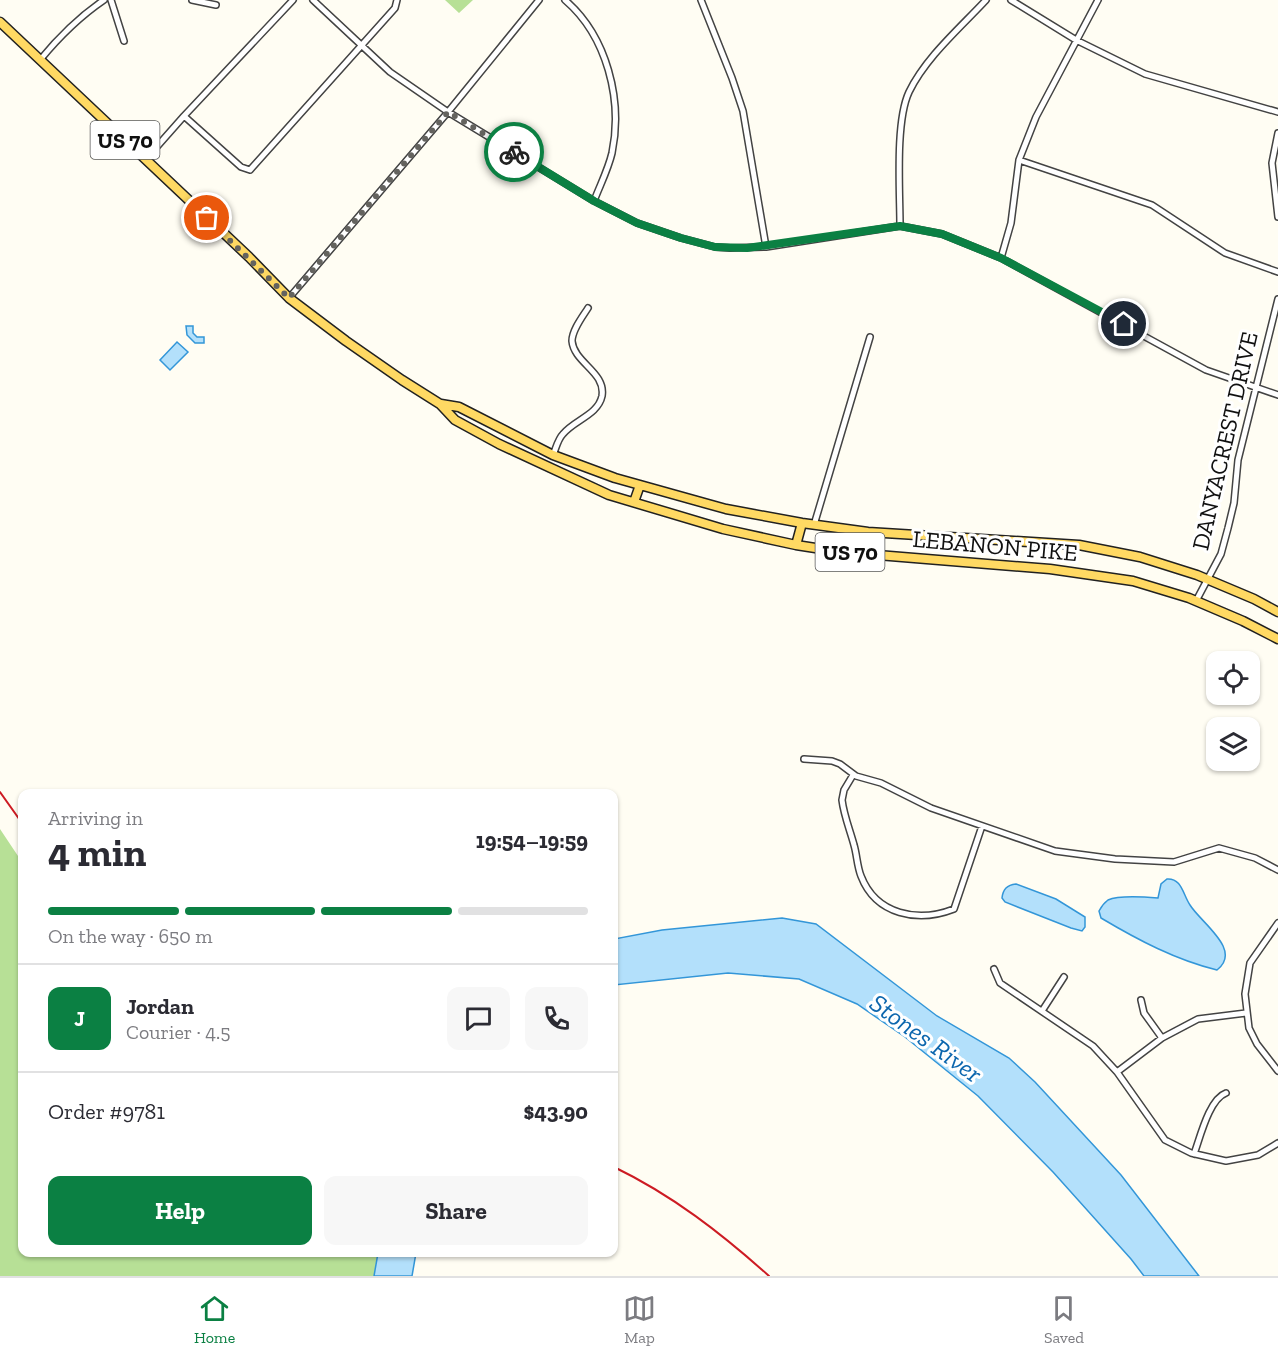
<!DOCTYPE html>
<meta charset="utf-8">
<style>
:root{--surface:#fff;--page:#f7f7f7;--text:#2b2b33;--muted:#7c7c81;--line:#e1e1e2;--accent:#0b8043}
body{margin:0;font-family:"Zilla Slab",serif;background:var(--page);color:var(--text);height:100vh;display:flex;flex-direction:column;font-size:22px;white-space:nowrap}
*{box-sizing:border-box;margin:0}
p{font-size:20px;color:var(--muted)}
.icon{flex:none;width:33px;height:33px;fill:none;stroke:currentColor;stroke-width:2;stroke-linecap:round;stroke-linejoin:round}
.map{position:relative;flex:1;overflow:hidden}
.side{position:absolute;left:18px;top:789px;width:600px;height:468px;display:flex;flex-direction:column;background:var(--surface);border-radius:12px;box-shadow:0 2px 4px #0004}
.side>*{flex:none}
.controls{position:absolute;left:1206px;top:651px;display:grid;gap:12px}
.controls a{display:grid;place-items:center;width:54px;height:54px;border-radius:12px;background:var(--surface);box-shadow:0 2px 4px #0004;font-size:30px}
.pin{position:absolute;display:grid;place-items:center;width:51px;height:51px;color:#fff;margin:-26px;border:3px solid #fff;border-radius:50%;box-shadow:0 2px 6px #0007}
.courier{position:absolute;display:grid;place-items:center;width:60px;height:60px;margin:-30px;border:4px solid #0b8043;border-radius:50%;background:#fff;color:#222;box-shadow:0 2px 8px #0007}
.overview em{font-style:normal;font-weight:700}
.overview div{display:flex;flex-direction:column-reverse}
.overview{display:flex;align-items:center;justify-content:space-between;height:102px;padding:0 30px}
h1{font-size:39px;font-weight:700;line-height:45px}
.bar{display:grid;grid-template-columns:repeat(4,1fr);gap:9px 6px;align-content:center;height:72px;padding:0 30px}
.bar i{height:8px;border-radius:4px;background:var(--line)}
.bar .selected{background:var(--accent)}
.bar p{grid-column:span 4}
.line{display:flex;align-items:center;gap:15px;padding:0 30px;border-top:2px solid var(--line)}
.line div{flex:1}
.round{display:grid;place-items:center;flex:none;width:63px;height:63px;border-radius:12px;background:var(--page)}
.action{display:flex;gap:12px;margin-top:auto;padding:12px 30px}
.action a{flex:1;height:69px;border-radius:12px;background:var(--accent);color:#fff;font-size:24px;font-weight:700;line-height:69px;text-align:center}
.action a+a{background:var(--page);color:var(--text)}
.dock{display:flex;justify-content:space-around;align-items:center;height:84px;border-top:2px solid var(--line);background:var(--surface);font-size:16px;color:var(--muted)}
.dock a{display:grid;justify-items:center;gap:3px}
.dock .selected{color:var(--accent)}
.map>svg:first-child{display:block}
</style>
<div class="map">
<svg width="1278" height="1276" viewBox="0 0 1278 1276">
<rect width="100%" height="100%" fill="#fffdf3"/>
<path fill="#b7e096" d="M 445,0 L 473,0 L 459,13 Z
M 0,829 L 22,862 L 22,1252 L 378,1253 L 374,1276 L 0,1276 Z"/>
<path fill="#b3e0fb" stroke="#3396d8" stroke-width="1.5" d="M 186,326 L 193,326 L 193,333 L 197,337 L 204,337 L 204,343 L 195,343 L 187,335 Z
M 177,342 L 188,352 L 170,370 L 160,360 Z
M 1167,879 C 1182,878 1183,895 1190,905 C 1201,923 1243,950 1217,970 C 1176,960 1138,940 1101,918 L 1099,911 C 1101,907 1104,903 1108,900 C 1119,895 1146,897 1158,898 L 1161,884 Z
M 1016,884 L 1056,899 L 1085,917 L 1085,927 L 1082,931 L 1071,928 L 1005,902 L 1002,898 C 1003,889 1007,885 1016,884 Z
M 782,918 L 816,924 L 937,1016 L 1009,1058 L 1035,1082 L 1121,1175 L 1199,1276 L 1144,1276 L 1131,1259 L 1053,1172 L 978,1096 L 905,1037 L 857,1004 L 799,979 L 728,973 L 614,985 L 614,939 L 662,930 Z
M 378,1253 L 416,1253 L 412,1276 L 374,1276 Z"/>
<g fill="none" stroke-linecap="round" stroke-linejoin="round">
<defs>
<path id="minor" d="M 111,0 L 124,41
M 192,0 L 216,5
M 313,0 L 390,72 L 448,112 L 594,201 L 637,223 L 681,238 L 715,247 L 730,248 L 766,247 L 900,226 L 942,234 L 1001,258 L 1206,370 L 1278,395
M 565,0 C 607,36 623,100 612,153 C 608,170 600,185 594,201
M 701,0 L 732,78 L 743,111 L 766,247
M 1011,0 L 1076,40 L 1145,74 L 1278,112
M 40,60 C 59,37 79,17 104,0
M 184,116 L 241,167 L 250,170 L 395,8 L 397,0
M 1278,133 L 1272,163 L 1278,217
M 146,159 L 184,116 L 293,0
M 1019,160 L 1152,205 L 1225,253 L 1278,272
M 900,226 C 900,191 895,122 909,92 C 926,57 960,28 986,0
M 1001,258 L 1011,223 L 1019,160 L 1036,117 L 1098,0
M 289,298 L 448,112 L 539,0
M 553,455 C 556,448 558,439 563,434 C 574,420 598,415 602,396 C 606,372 574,363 572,341 C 572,330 583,316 588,308
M 814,525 L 870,337
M 1196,601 L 1221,554 L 1228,528 L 1234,503 L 1238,460 L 1278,299
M 804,759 L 832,761 L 840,764 L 856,776 L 881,783 L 931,808 L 1055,851 L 1115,859 L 1174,862 L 1219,848 L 1255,858 L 1278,870
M 853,775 L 844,790 L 842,800 C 844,816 850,830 854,845 C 857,855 857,866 861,876 C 876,915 918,923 954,909 L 982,826
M 1278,923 L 1250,963 L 1245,994 L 1249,1028 L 1257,1044 L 1278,1071
M 994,969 L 1000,983 L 1093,1046 L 1117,1072 L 1165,1140 L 1191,1153 L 1226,1161 L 1258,1155 L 1278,1143
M 1141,1000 L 1144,1013 L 1162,1038
M 1042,1011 L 1064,977
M 1117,1072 L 1162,1038 L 1198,1019 L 1246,1013
M 1194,1154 C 1200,1138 1209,1099 1226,1093"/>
<path id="primary" d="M 0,22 L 249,257 L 289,298 L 346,341 L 402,380 L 440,404 L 455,420 L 499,444 L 609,495 L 723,529 L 796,545 L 841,552 L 1050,569 L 1133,581 L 1189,598 L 1243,621 L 1278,639
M 441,404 L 459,407 L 553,455 L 615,478 L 726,509 L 802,523 L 868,532 L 1079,545 L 1140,557 L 1197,575 L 1254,599 L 1278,612
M 634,502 L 640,485
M 796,545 L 802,523"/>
</defs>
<use href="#minor" stroke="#434343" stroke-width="8"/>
<use href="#primary" stroke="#212121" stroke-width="11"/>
<use href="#minor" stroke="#fff" stroke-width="5"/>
<use href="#primary" stroke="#ffd963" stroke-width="8"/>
<path stroke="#cd1b23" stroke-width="2" d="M 0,792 L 22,823
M 614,1167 C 672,1195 721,1233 769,1276"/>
</g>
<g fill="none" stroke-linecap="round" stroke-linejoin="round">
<path stroke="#64635f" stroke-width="6" stroke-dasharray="0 10.8" d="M 207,218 L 289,298 L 448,112 L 514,152"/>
<path stroke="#0b8043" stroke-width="8" d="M 514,152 L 594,201 L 637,223 L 681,238 L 715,247 L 747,248 L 900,226 L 942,234 L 1001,258 L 1124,324"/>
</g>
<g text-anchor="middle" stroke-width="6" stroke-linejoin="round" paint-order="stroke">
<g fill="#fff" stroke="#585858" stroke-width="1.5">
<rect x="90.5" y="121" width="69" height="38" rx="4.5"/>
<rect x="815.5" y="533" width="69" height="38" rx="4.5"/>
</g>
<g font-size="22" font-weight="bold" fill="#101010">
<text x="125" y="148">US 70</text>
<text x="850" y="560">US 70</text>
</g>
<g font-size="24" fill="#101010" stroke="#fff">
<text transform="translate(1225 441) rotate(-77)" y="8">DANYACREST DRIVE</text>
<text transform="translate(995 546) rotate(5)" y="8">LEBANON PIKE</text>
</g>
<g font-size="26" font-style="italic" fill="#0d67ae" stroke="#fff">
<text transform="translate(926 1038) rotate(36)" y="9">Stones River</text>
</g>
</g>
</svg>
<div class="controls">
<a><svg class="icon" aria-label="locate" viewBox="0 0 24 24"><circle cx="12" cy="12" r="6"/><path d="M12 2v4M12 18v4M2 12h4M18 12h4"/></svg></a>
<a><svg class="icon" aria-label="layers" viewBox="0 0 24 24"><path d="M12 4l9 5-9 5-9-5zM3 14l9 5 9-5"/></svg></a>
</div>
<div class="pin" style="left:207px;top:218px;background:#ea580c"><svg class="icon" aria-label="bag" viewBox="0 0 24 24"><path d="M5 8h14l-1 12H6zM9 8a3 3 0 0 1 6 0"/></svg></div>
<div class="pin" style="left:1124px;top:324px;background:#1f2937"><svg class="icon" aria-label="home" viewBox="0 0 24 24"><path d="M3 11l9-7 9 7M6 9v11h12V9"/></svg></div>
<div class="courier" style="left:514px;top:152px"><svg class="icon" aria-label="bike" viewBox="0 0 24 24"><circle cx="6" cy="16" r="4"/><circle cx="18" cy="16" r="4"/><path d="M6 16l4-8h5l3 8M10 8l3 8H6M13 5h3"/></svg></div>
<section class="side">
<div class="overview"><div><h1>4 min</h1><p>Arriving in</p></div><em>19:54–19:59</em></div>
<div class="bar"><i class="selected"></i><i class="selected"></i><i class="selected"></i><i></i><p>On the way · 650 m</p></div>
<div class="line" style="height:108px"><b class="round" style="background:var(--accent);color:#fff">J</b><div><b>Jordan</b><p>Courier · 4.5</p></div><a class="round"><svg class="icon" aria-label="chat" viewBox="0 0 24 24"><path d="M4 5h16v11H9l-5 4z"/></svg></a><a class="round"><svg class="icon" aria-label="phone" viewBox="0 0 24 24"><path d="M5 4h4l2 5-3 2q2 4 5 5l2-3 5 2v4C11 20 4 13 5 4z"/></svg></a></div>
<div class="line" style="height:78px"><div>Order #9781</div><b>$43.90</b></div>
<div class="action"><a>Help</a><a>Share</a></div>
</section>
</div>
<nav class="dock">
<a class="selected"><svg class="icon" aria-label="home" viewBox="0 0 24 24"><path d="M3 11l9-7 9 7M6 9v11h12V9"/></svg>Home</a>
<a><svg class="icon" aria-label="map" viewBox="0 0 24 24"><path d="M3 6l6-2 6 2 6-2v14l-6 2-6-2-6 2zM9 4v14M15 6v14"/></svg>Map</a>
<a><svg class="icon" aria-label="saved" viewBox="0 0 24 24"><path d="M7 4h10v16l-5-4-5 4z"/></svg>Saved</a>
</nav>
